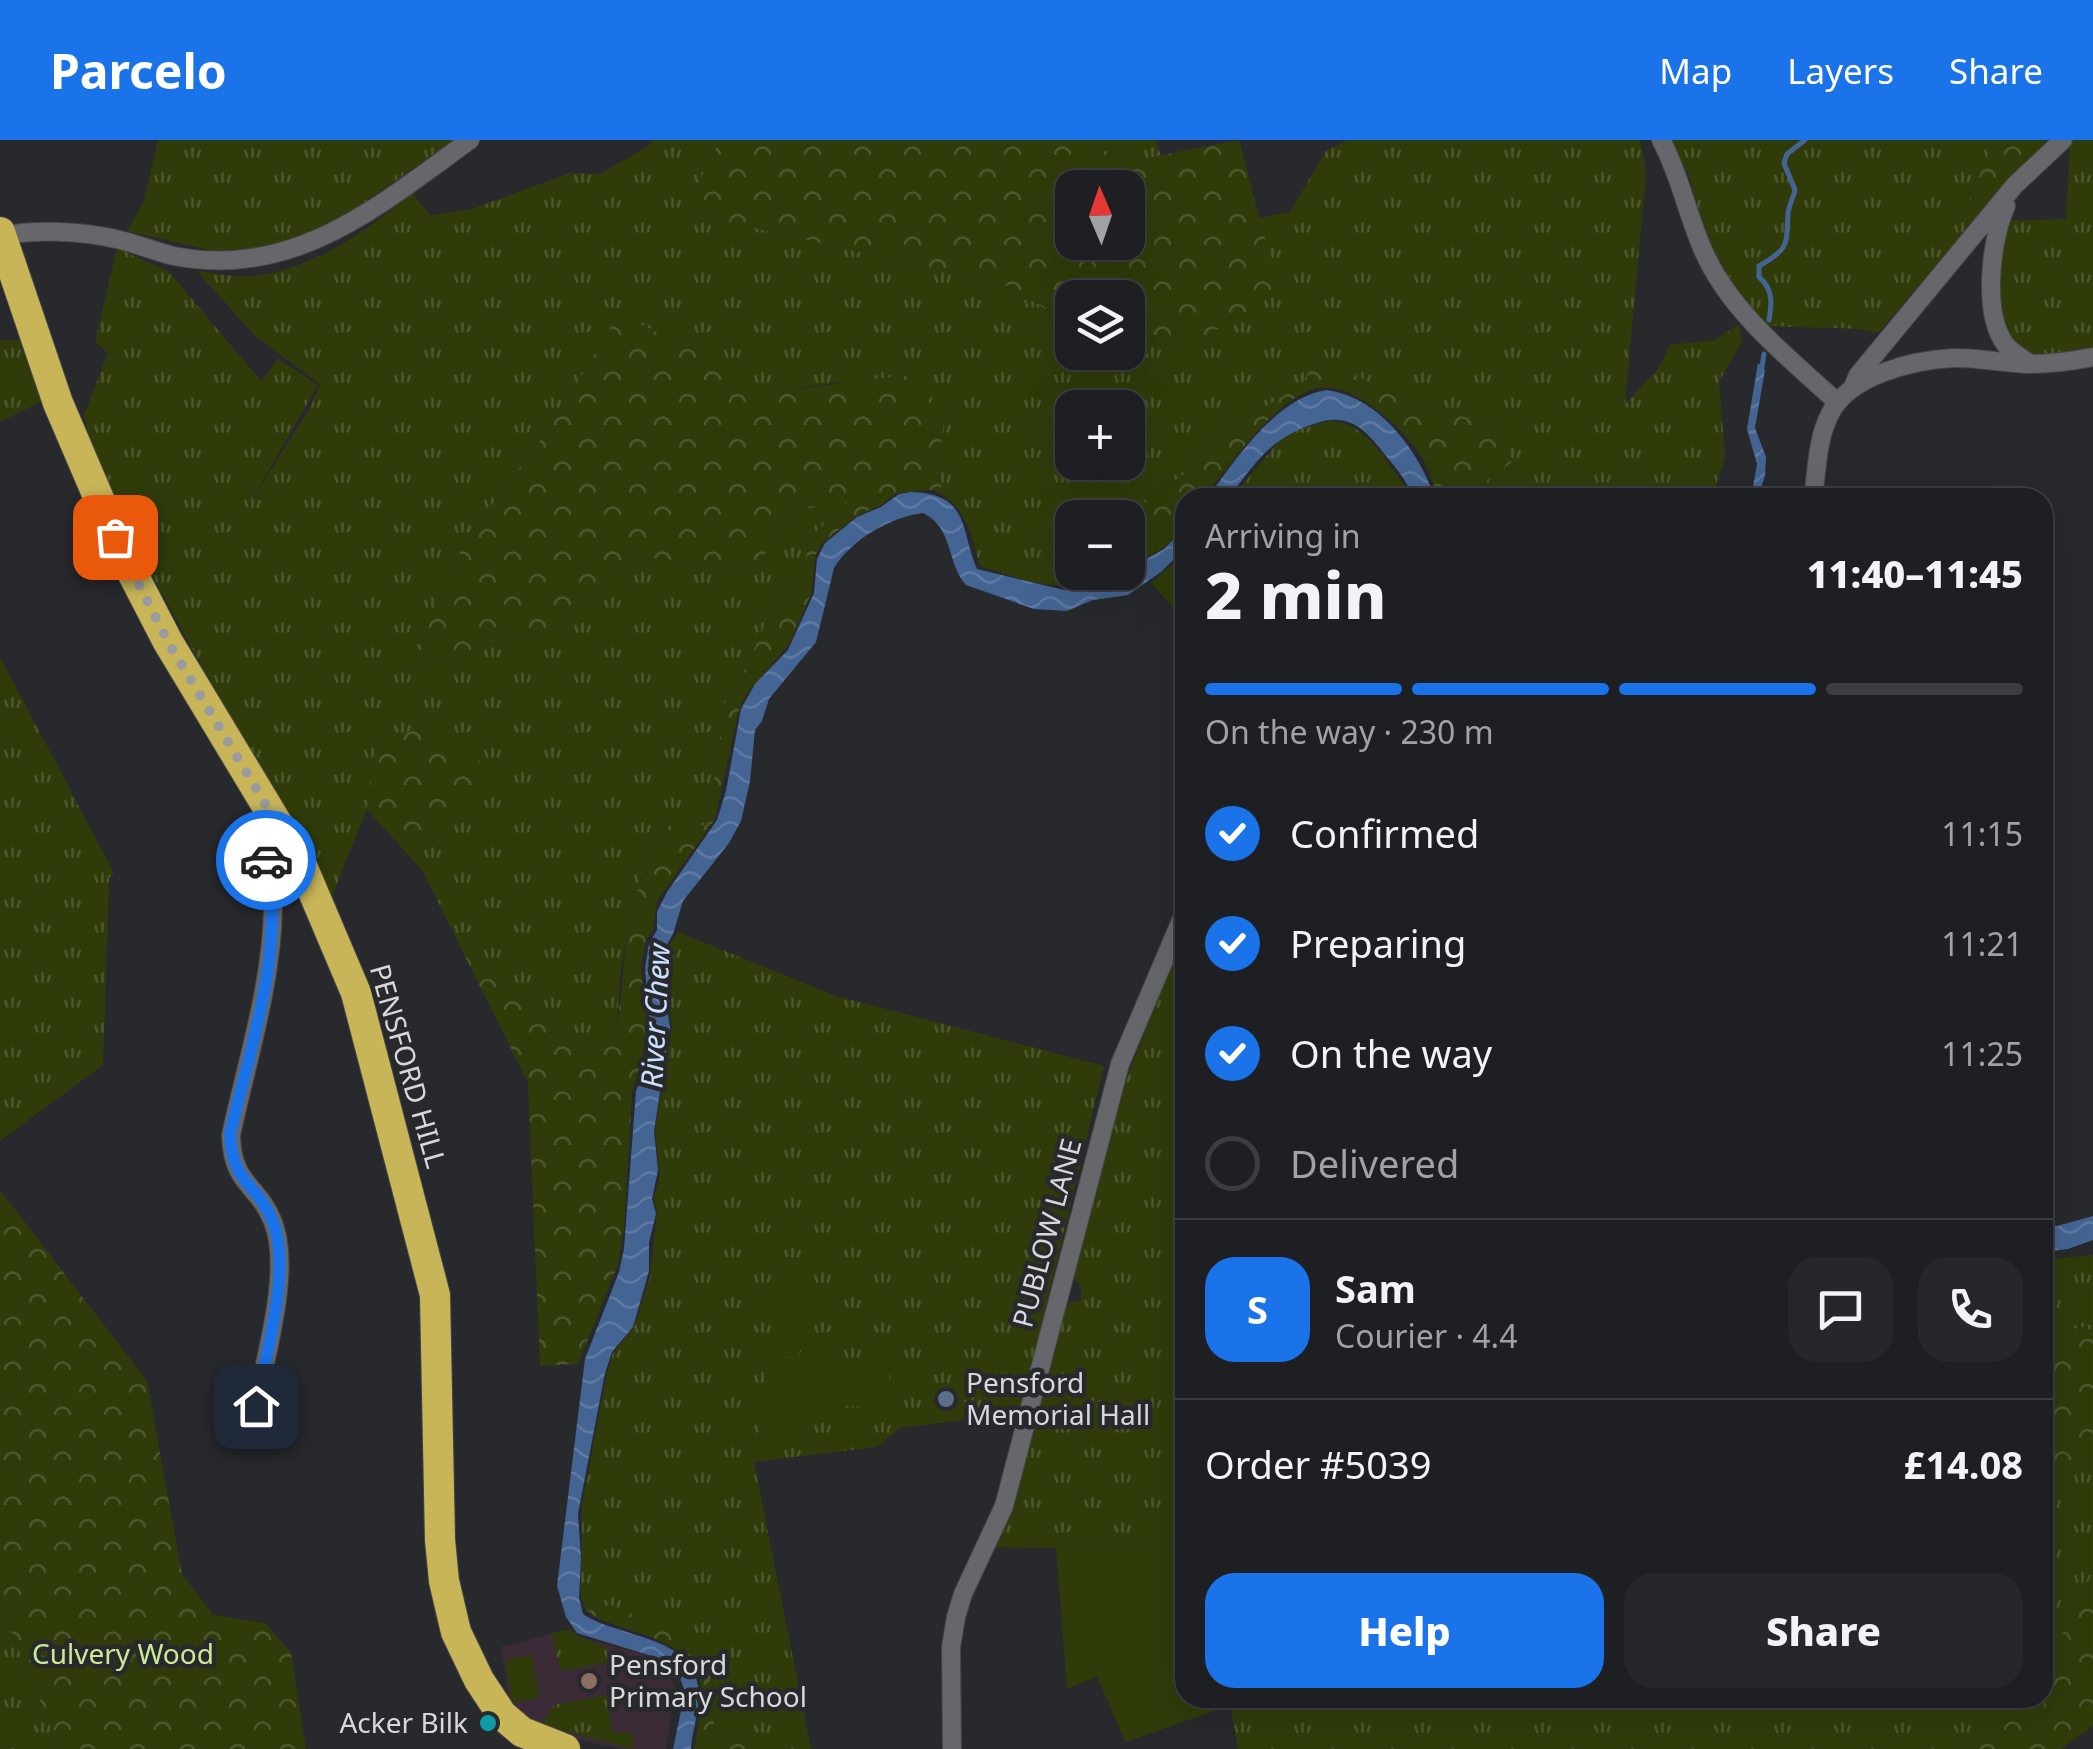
<!DOCTYPE html>
<meta charset="utf-8">
<style>
:root{--surface:#1e1f22;--page:#26272a;--text:#f1f3f6;--muted:#a1a2a5;--line:#3c3d40;--accent:#1a73e8}
body{margin:0;font-family:"Noto Sans",sans-serif;background:var(--page);color:var(--text);height:100vh;display:flex;flex-direction:column;font-size:38px;white-space:nowrap}
*{box-sizing:border-box;margin:0}
p{font-size:32px;color:var(--muted)}
.icon{flex:none;width:55px;height:55px;fill:none;stroke:currentColor;stroke-width:2;stroke-linecap:round;stroke-linejoin:round}
.map{position:relative;flex:1;overflow:hidden}
.details{position:absolute;left:1175px;top:348px;width:878px;height:1220px;display:flex;flex-direction:column;background:var(--surface);border-radius:30px;box-shadow:0 10px 40px #0002,0 0 0 2px var(--line)}
.details>*{flex:none}
.needle{width:65px;rotate:358deg}
.tools{position:absolute;left:1055px;top:30px;display:grid;gap:20px}
.tools a{display:grid;place-items:center;width:90px;height:90px;border-radius:20px;background:var(--surface);box-shadow:0 10px 40px #0002,0 0 0 2px var(--line);font-size:50px}
.pin{position:absolute;display:grid;place-items:center;width:85px;height:85px;color:#fff;margin:-42px;border-radius:20px;box-shadow:0 5px 15px #0006}
.courier{position:absolute;display:grid;place-items:center;width:100px;height:100px;margin:-50px;border:8px solid #1a73e8;border-radius:50%;background:#fff;color:#222;box-shadow:0 2px 12px #0007}
.head em{font-style:normal;font-weight:800}
.head div{display:flex;flex-direction:column-reverse}
.head{display:flex;align-items:center;justify-content:space-between;height:170px;padding:0 30px}
h1{font-size:65px;font-weight:800;line-height:75px}
.bar{display:grid;grid-template-columns:repeat(4,1fr);gap:15px 10px;align-content:center;height:120px;padding:0 30px}
.bar i{height:12px;border-radius:8px;background:var(--line)}
.bar .selected{background:var(--accent)}
.bar p{grid-column:span 4}
.line{display:flex;align-items:center;gap:25px;padding:0 30px;border-top:2px solid var(--line)}
.line div{flex:1}
.round{display:grid;place-items:center;flex:none;width:105px;height:105px;border-radius:30px;background:var(--page)}
ol{padding:0 30px;list-style:none}
li{display:flex;align-items:center;gap:30px;height:110px}
li p{margin-inline-start:auto}
li .icon{padding:10px;border-radius:50%;background:var(--accent);color:#fff;stroke-width:4}
li:last-child{color:var(--muted)}
li i{width:55px;height:55px;border:5px solid var(--line);border-radius:50%}
.cta{display:flex;gap:20px;margin-top:auto;padding:20px 30px}
.cta a{flex:1;height:115px;border-radius:30px;background:var(--accent);color:#fff;font-size:40px;font-weight:800;line-height:115px;text-align:center}
.cta a+a{background:var(--page);color:var(--text)}
header{display:flex;align-items:center;gap:60px;box-sizing:border-box;height:140px;padding:0 50px;background:var(--accent);color:#fff}
header strong{font-size:48px}
nav{display:flex;gap:55px;margin-inline-start:auto;font-size:35px}
.map>svg:first-child{display:block}
</style>
<header>
<strong>Parcelo</strong>
<nav><a>Map</a><a>Layers</a><a>Share</a></nav>
</header>
<div class="map">
<svg width="2093" height="1609" viewBox="0 0 2093 1609">
<defs>
<pattern id="grass-tufts" width="24" height="20" patternUnits="userSpaceOnUse" patternTransform="scale(2.5)"><rect width="24" height="20" fill="#2f3c0a"/><path d="M3 7l-1-3M5 7V3M7 7l1-3M15 17l-1-3M17 17v-4M19 17l1-3" fill="none" stroke="#4c572d"/></pattern>
<pattern id="forest-crowns" width="20" height="18" patternUnits="userSpaceOnUse" patternTransform="scale(2.5)"><rect width="20" height="18" fill="#2f3c0a"/><path d="M2 6a3 3 0 1 1 6 0M12 15a3 3 0 1 1 6 0" fill="none" stroke="#4c572d"/></pattern>
<pattern id="water-waves" width="16" height="10" patternUnits="userSpaceOnUse" patternTransform="scale(2.5)"><rect width="16" height="10" fill="#446493"/><path d="M0 5q4-4 8 0t8 0" fill="none" stroke="#5e79a2"/></pattern>
</defs>
<rect width="100%" height="100%" fill="#28292d"/>
<path fill="#3b2b36" d="M 570,1489 L 579,1497 L 654,1517 L 669,1530 L 675,1552 L 666,1609 L 622,1609 L 563,1596 L 532,1584 L 510,1566 L 501,1507 Z"/>
<path fill="url(#grass-tufts)" fill-rule="evenodd" d="M 158,0 L 454,0 L 349,73 L 290,101 L 227,114 L 127,91 L 144,61 Z
M 652,0 L 720,0 L 685,72 L 1009,146 L 1072,186 L 1072,212 L 1128,212 L 1128,199 L 1184,209 L 1262,88 L 1259,78 L 1290,72 L 1326,11 L 1348,0 L 1640,0 L 1646,33 L 1625,264 L 1658,229 L 1670,205 L 1715,200 L 1739,184 L 1742,202 L 1719,241 L 1725,318 L 1712,357 L 1464,357 L 1512,322 L 1494,284 L 1412,264 L 1319,217 L 1303,244 L 1216,297 L 1183,335 L 1139,367 L 1128,404 L 1128,378 L 1072,378 L 1072,432 L 1098,433 C 1065,460 1016,436 980,426 C 972,398 968,371 942,354 L 939,323 L 945,269 L 838,242 L 773,252 L 619,174 L 554,282 L 466,400 L 406,532 L 564,482 L 597,447 L 637,416 L 756,430 L 790,371 L 849,361 L 810,398 L 802,439 L 769,475 L 746,528 L 726,558 L 707,686 L 668,686 L 650,702 L 628,787 L 620,837 L 616,899 L 593,905 L 567,894 L 456,798 L 422,730 L 410,717 L 458,682 L 376,605 L 367,669 L 332,756 L 294,681 L 237,591 L 132,398 L 92,312 L 84,275 L 108,213 L 95,202 L 117,108 L 169,132 L 261,241 L 278,219 L 318,245 L 245,371 L 310,268 L 320,244 L 255,196 L 197,131 C 215,133 235,138 252,136 C 310,131 369,90 412,53 L 430,75 L 472,69 L 570,33 L 600,34 L 650,5 ZM 1072,268 L 1128,268 L 1128,322 L 1072,322 Z
M 1070,0 L 1156,0 L 1161,16 L 1137,20 Z
M 1670,0 L 1994,0 L 1969,62 L 1965,91 L 1878,193 C 1841,184 1804,190 1767,185 L 1722,132 L 1707,108 L 1689,36 Z
M 2074,0 L 2093,0 L 2093,210 C 2075,212 2046,220 2029,214 C 1982,196 2000,118 2005,81 L 2066,79 L 2070,4 Z
M 0,200 L 21,201 L 42,261 L 0,282 Z
M 1329,281 C 1366,281 1387,323 1408,350 L 1410,357 L 1232,357 L 1280,300 L 1291,292 Z
M 1185,413 L 1185,480 L 1151,443 Z
M 0,517 L 114,733 L 109,738 L 103,925 L 0,1001 Z
M 678,792 L 836,856 L 1104,926 L 1020,1273 L 900,1288 L 876,1307 L 754,1322 L 811,1609 L 751,1609 L 743,1595 L 715,1591 L 713,1567 L 694,1513 L 611,1465 L 586,1471 L 581,1457 L 582,1365 L 607,1233 L 613,1213 L 634,1187 L 650,1137 L 657,1074 L 654,1058 L 660,1035 L 655,991 L 672,887 L 664,822 L 665,811 Z
M 1185,792 L 1185,1422 L 1177,1398 L 1056,1408 L 993,1407 L 1013,1360 L 1066,1164 L 1081,1160 L 1081,1146 L 1072,1136 L 1129,932 Z
M 2093,1115 L 2093,1191 L 2082,1187 L 2043,1198 L 2042,1120 Z
M 2093,1326 L 2093,1432 L 2053,1513 L 2043,1569 L 1994,1578 L 1963,1609 L 1238,1609 L 1229,1558 L 2042,1558 L 2043,1333 Z
M 0,1451 L 4,1473 L 60,1609 L 0,1609 Z
M 570,1489 L 579,1497 L 606,1507 L 609,1522 L 561,1531 L 551,1493 Z
M 607,1555 L 613,1593 L 631,1593 L 634,1609 L 542,1585 L 554,1565 Z"/>
<path fill="url(#forest-crowns)" fill-rule="evenodd" d="M 720,0 L 1070,0 L 1137,20 L 1239,0 L 1262,88 L 1282,150 L 1184,209 L 1128,199 L 1128,158 L 1072,158 L 1072,186 L 1009,146 L 684,72 ZM 1072,48 L 1128,48 L 1128,102 L 1072,102 Z
M 1994,0 L 2052,0 L 2016,33 L 1965,91 L 1969,62 Z
M 619,173 L 774,252 L 905,235 L 945,269 L 939,323 L 942,354 L 931,350 L 897,353 L 881,365 L 857,376 L 822,403 L 815,416 L 811,454 L 789,504 L 746,555 L 739,569 L 715,679 L 657,761 L 652,792 L 646,799 L 641,828 L 648,897 L 632,953 L 624,1087 L 618,1124 L 578,1224 L 540,1226 L 528,943 L 456,798 L 567,894 L 593,905 L 616,899 L 628,787 L 650,702 L 668,686 L 707,685 L 726,558 L 746,528 L 769,475 L 802,439 L 810,398 L 847,362 L 790,371 L 756,430 L 637,416 L 597,447 L 564,482 L 405,532 L 466,400 L 554,282 Z
M 1319,216 L 1412,264 L 1494,284 L 1512,322 L 1464,357 L 1438,357 C 1432,342 1427,322 1416,308 C 1395,282 1350,239 1314,249 C 1274,260 1229,326 1205,357 L 1185,358 C 1185,365 1187,375 1185,382 C 1180,402 1145,419 1128,426 L 1128,404 L 1139,367 L 1183,335 L 1216,297 L 1301,245 Z
M 417,588 L 472,609 L 489,636 L 458,682 L 410,717 L 367,669 L 375,605 Z
M 0,1050 L 147,1241 L 182,1434 L 213,1475 L 265,1483 L 291,1513 L 306,1609 L 60,1609 L 4,1473 L 0,1451 Z
M 2082,1187 L 2093,1191 L 2093,1326 L 2043,1333 L 2043,1198 Z
M 2093,1432 L 2093,1586 L 2061,1609 L 1963,1609 L 1994,1578 L 2043,1568 L 2053,1513 Z
M 611,1465 C 684,1499 709,1502 715,1591 L 743,1595 L 751,1609 L 695,1609 C 696,1591 703,1572 702,1553 C 700,1494 622,1496 586,1471 Z"/>
<path fill="#2f3c0a" d="M 777,1116 L 809,1119 L 799,1218 L 768,1215 Z
M 766,1219 L 890,1230 L 887,1269 L 803,1262 L 798,1307 L 759,1304 Z
M 1177,1398 L 1185,1422 L 1185,1558 L 1229,1558 L 1232,1565 L 1125,1602 L 1097,1536 L 1067,1549 L 1056,1408 Z
M 532,1515 L 539,1558 L 512,1563 L 505,1520 Z"/>
<path fill="url(#water-waves)" d="M 1758,223 L 1765,230 L 1755,288 L 1766,317 L 1765,336 L 1760,350 L 1749,357 L 1741,357 L 1753,347 L 1757,324 L 1747,289 Z
M 1327,250 C 1381,258 1417,310 1435,357 L 1412,357 C 1408,340 1393,325 1382,311 C 1364,288 1347,273 1317,283 C 1270,298 1258,320 1229,357 L 1208,357 C 1235,320 1278,256 1327,250 Z
M 911,352 C 970,354 960,389 977,429 L 1064,450 L 1128,432 L 1128,429 L 1164,409 L 1185,388 L 1185,408 L 1161,432 L 1128,455 L 1093,460 L 1067,471 L 1034,469 L 966,445 C 946,422 954,388 923,373 C 890,377 851,400 834,428 L 816,502 L 769,559 L 762,581 L 755,590 L 750,641 L 741,681 L 729,703 L 683,761 L 673,794 L 663,812 L 662,839 L 670,887 L 654,991 L 658,1030 L 652,1059 L 656,1074 L 649,1102 L 649,1131 L 633,1187 L 612,1212 L 605,1233 L 578,1374 L 581,1418 L 579,1458 L 583,1474 C 619,1499 697,1494 699,1554 C 699,1573 692,1591 691,1609 L 673,1609 L 685,1552 L 678,1532 L 658,1518 L 577,1493 L 566,1477 L 557,1446 L 585,1219 L 619,1132 L 624,1109 L 636,951 L 645,930 L 651,896 L 645,828 L 649,804 L 657,790 L 657,772 L 667,752 L 717,680 L 726,651 L 741,569 L 755,544 L 788,510 L 814,453 L 817,419 L 825,403 L 857,377 L 881,367 L 899,354 Z
M 2093,1076 L 2093,1100 L 2068,1109 L 2043,1112 L 2043,1082 L 2057,1086 Z"/>
<g fill="none" stroke-linecap="round" stroke-linejoin="round">
<path stroke="#446493" stroke-width="5" d="M 1769,180 C 1772,162 1773,149 1759,137 L 1759,126 C 1790,108 1786,106 1788,73 C 1789,66 1793,58 1795,50 L 1784,23 L 1787,14 L 1805,0
M 1762,227 L 1764,214"/>
<defs>
<path id="street" d="M 1661,0 C 1680,35 1687,74 1703,110 C 1729,171 1789,218 1837,262
M 2006,66 C 1991,99 1982,172 2005,204 C 2010,211 2022,218 2029,223
M 1,96 C 35,89 81,91 116,99 C 136,103 155,112 174,116 C 294,140 380,65 470,0
M 1852,249 L 1858,235 L 2015,45 L 2063,0
M 1813,358 C 1817,330 1817,299 1830,274 C 1849,235 1914,220 1953,218 C 1979,217 2005,224 2031,224 C 2052,224 2072,221 2093,217
M 256,1266 C 265,1217 292,1130 273,1082 C 258,1044 232,1045 231,995 C 247,921 272,843 273,768 C 273,735 253,707 275,680
M 952,1609 L 951,1507 L 956,1477 L 963,1454 L 1004,1366 L 1120,924 L 1185,771"/>
<path id="highway" d="M 0,92 L 58,263 L 123,415 L 168,502 L 300,721 L 356,853 L 435,1155 L 440,1400 L 444,1441 L 456,1492 L 479,1540 L 502,1575 L 522,1592 L 565,1609"/>
</defs>
<use href="#street" stroke="#454548" stroke-width="20"/>
<use href="#highway" stroke="#454548" stroke-width="32"/>
<use href="#street" stroke="#66676b" stroke-width="18"/>
<use href="#highway" stroke="#c7b558" stroke-width="30"/>
</g>
<g fill="none" stroke-linecap="round" stroke-linejoin="round">
<path stroke="#9a9b9e" stroke-width="10" stroke-dasharray="0 18" d="M 115,397 L 168,502 L 275,680 L 263,701 L 266,720"/>
<path stroke="#1a73e8" stroke-width="12" d="M 256,1266 C 265,1217 292,1130 273,1082 C 258,1043 232,1045 230,994 C 249,913 287,803 266,720"/>
</g>
<circle fill="#5c6f8a" stroke="#28292d" stroke-width="4" cx="946" cy="1259" r="10"/>
<circle fill="#8d6e63" stroke="#28292d" stroke-width="4" cx="589" cy="1541" r="10"/>
<circle fill="#0f9aa8" stroke="#28292d" stroke-width="4" cx="488" cy="1583" r="10"/>
<g text-anchor="middle" stroke-width="9" stroke-linejoin="round" paint-order="stroke">
<g font-size="28" fill="#d8d8db" stroke="#28292d">
<text transform="translate(408 926) rotate(74)" y="10">PENSFORD HILL</text>
<text transform="translate(1047 1093) rotate(-75)" y="10">PUBLOW LANE</text>
</g>
<g font-size="28" fill="#d8d8db" stroke="#28292d" text-anchor="start">
<text x="966" y="1253">Pensford<tspan x="966" dy="32">Memorial Hall</tspan></text>
<text x="609" y="1535">Pensford<tspan x="609" dy="32">Primary School</tspan></text>
<text x="468" y="1593" text-anchor="end">Acker Bilk</text>
</g>
<g font-size="28" fill="#cde993" stroke="#28292d">
<text x="123" y="1524">Culvery Wood</text>
</g>
<g font-size="30" font-style="italic" fill="#cde1fe" stroke="#28292d">
<text transform="translate(656 876) rotate(-87)" y="10">River Chew</text>
</g>
</g>
</svg>
<div class="tools">
<a><svg class="needle" viewBox="-14 -14 28 28"><path d="M0-13l5 13h-10z" fill="#e53935"/><path d="M0 13l5-13h-10z" fill="#a1a2a5"/></svg></a>
<a><svg class="icon" aria-label="layers" viewBox="0 0 24 24"><path d="M12 4l9 5-9 5-9-5zM3 14l9 5 9-5"/></svg></a>
<a>+</a>
<a>−</a>
</div>
<div class="pin" style="left:115px;top:397px;background:#ea580c"><svg class="icon" aria-label="bag" viewBox="0 0 24 24"><path d="M5 8h14l-1 12H6zM9 8a3 3 0 0 1 6 0"/></svg></div>
<div class="pin" style="left:256px;top:1266px;background:#1f2937"><svg class="icon" aria-label="home" viewBox="0 0 24 24"><path d="M3 11l9-7 9 7M6 9v11h12V9"/></svg></div>
<div class="courier" style="left:266px;top:720px"><svg class="icon" aria-label="car" viewBox="0 0 24 24"><path d="M5 17H2v-5l4-1 3-4h7l3 4 3 1v5h-3M9 17h6M6 11h13"/><circle cx="7" cy="17" r="2"/><circle cx="17" cy="17" r="2"/></svg></div>
<section class="details">
<div class="head"><div><h1>2 min</h1><p>Arriving in</p></div><em>11:40–11:45</em></div>
<div class="bar"><i class="selected"></i><i class="selected"></i><i class="selected"></i><i></i><p>On the way · 230 m</p></div>
<ol>
<li><svg class="icon" aria-label="check" viewBox="0 0 24 24"><path d="M5 12l5 5 9-10"/></svg>Confirmed<p>11:15</p></li>
<li><svg class="icon" aria-label="check" viewBox="0 0 24 24"><path d="M5 12l5 5 9-10"/></svg>Preparing<p>11:21</p></li>
<li><svg class="icon" aria-label="check" viewBox="0 0 24 24"><path d="M5 12l5 5 9-10"/></svg>On the way<p>11:25</p></li>
<li><i></i>Delivered</li>
</ol>
<div class="line" style="height:180px"><b class="round" style="background:var(--accent);color:#fff">S</b><div><b>Sam</b><p>Courier · 4.4</p></div><a class="round"><svg class="icon" aria-label="chat" viewBox="0 0 24 24"><path d="M4 5h16v11H9l-5 4z"/></svg></a><a class="round"><svg class="icon" aria-label="phone" viewBox="0 0 24 24"><path d="M5 4h4l2 5-3 2q2 4 5 5l2-3 5 2v4C11 20 4 13 5 4z"/></svg></a></div>
<div class="line" style="height:130px"><div>Order #5039</div><b>£14.08</b></div>
<div class="cta"><a>Help</a><a>Share</a></div>
</section>
</div>
